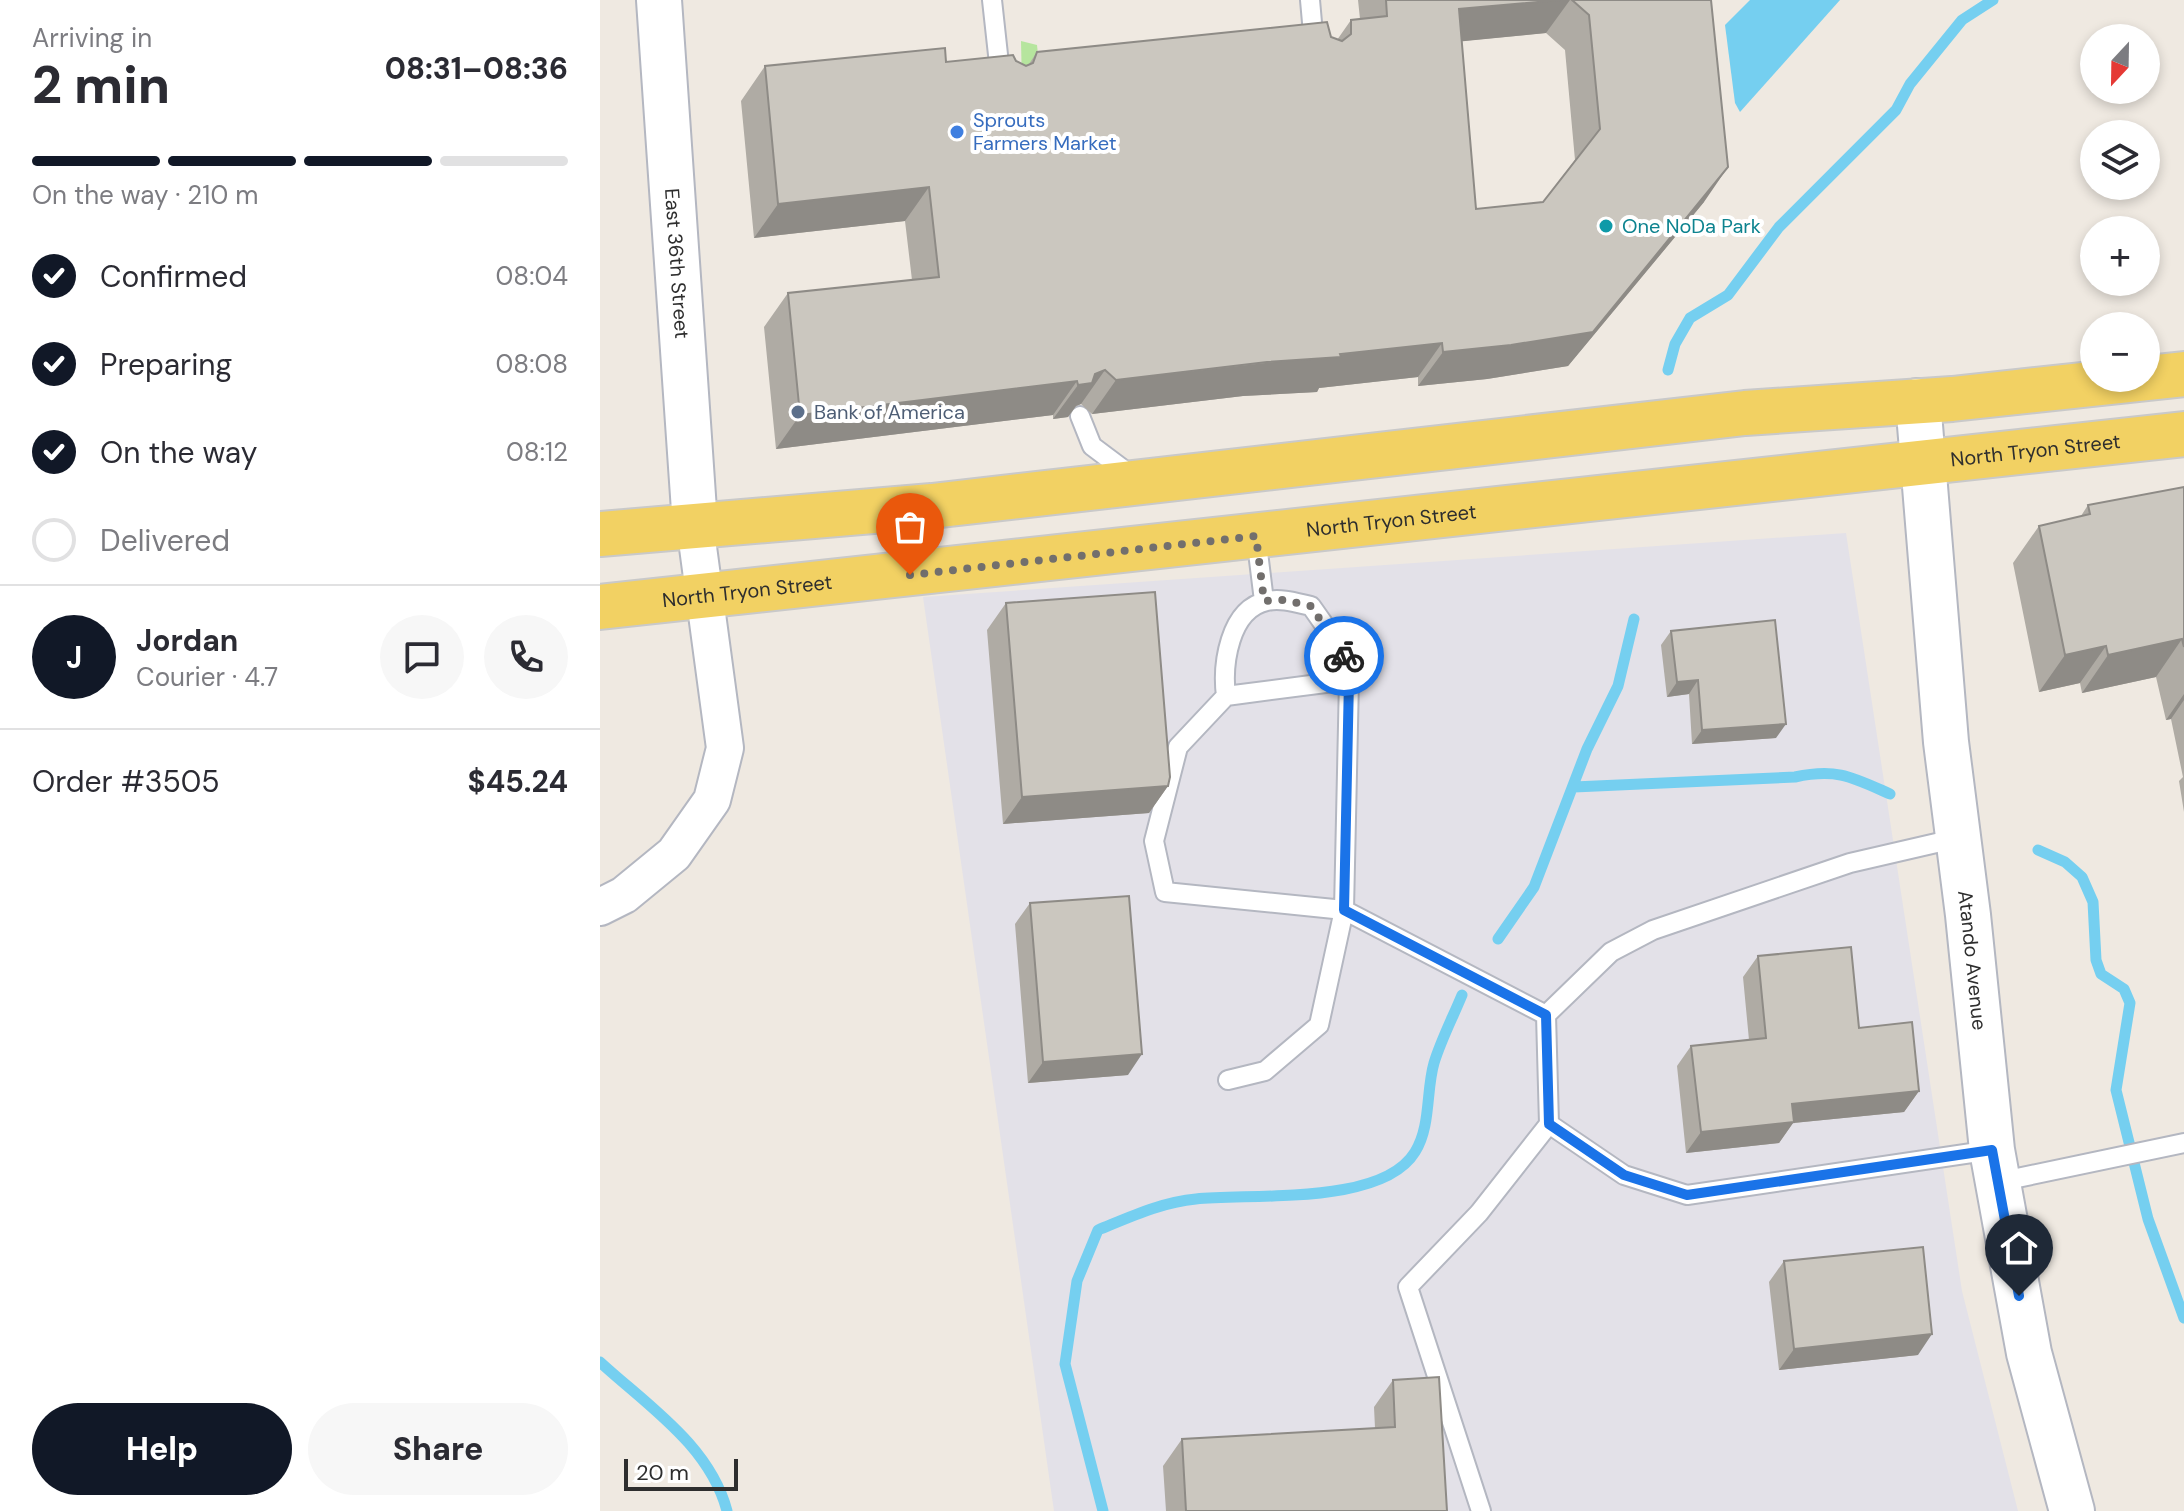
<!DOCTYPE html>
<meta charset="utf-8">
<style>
:root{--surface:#fff;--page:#f7f7f7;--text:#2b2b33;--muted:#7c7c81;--line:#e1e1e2;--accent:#111827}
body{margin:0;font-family:"DM Sans",sans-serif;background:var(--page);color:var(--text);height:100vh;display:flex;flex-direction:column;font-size:30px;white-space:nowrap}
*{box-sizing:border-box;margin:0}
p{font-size:26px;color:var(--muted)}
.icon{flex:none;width:44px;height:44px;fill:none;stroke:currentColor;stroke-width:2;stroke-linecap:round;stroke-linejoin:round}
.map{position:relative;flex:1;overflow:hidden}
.sheet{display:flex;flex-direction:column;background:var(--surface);width:600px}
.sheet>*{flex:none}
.needle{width:52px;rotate:202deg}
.fabs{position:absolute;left:1480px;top:24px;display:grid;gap:16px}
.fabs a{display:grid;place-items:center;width:80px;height:80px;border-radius:50%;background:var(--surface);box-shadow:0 4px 12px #0003;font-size:40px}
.scale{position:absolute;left:24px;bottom:20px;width:114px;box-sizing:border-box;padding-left:8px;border:4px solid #2e2e2e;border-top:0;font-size:22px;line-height:28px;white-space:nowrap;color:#2e2e2e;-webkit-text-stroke:6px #fff;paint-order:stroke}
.pin{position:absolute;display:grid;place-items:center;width:68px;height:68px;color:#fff;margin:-82px -34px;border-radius:50% 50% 50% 0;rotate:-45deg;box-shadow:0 0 8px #0007}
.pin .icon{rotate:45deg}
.courier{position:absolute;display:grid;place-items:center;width:80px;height:80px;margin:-40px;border:6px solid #1a73e8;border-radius:50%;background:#fff;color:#222;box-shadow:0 2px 10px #0007}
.head em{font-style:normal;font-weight:800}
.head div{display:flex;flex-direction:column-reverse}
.head{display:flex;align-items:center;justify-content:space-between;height:136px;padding:0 32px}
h1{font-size:52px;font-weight:800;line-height:60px}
.bar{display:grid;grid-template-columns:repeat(4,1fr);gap:12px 8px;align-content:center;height:96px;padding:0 32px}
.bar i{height:10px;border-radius:6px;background:var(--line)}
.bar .current{background:var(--accent)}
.bar p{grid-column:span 4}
.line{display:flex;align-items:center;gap:20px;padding:0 32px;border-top:2px solid var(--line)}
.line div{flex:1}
.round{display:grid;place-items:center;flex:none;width:84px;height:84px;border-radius:42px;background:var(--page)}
ol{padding:0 32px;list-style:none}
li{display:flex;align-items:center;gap:24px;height:88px}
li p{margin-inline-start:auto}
li .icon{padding:8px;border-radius:50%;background:var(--accent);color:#fff;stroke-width:4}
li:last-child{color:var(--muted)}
li i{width:44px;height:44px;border:4px solid var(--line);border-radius:50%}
.cta{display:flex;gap:16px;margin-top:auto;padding:16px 32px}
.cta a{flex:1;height:92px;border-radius:48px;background:var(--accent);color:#fff;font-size:32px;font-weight:800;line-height:92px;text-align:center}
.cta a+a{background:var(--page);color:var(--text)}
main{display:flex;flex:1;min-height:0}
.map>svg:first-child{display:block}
</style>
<main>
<section class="sheet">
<div class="head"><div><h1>2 min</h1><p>Arriving in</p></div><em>08:31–08:36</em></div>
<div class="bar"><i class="current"></i><i class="current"></i><i class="current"></i><i></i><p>On the way · 210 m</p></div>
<ol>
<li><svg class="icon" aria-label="check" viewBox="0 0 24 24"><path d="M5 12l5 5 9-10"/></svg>Confirmed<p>08:04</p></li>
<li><svg class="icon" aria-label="check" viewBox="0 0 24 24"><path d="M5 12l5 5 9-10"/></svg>Preparing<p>08:08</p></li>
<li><svg class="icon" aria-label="check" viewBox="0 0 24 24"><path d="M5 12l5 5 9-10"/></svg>On the way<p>08:12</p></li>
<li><i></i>Delivered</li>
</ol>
<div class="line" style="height:144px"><b class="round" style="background:var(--accent);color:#fff">J</b><div><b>Jordan</b><p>Courier · 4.7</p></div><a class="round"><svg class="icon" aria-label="chat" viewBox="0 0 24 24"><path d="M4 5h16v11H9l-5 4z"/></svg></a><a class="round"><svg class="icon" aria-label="phone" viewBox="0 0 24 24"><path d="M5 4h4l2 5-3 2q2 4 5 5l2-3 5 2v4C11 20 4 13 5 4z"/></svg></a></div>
<div class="line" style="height:104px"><div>Order #3505</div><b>$45.24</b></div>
<div class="cta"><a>Help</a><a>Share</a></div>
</section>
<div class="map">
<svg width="1584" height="1511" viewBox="0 0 1584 1511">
<rect width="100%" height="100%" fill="#efe9e1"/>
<path fill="#e3e1e8" d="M 1246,533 L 1362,1291 L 1418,1511 L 454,1511 L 323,597 Z"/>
<path fill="#b6e59e" d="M 421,41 L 437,45 L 441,84 L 422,86 Z"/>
<path fill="#75cff0" d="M 1150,0 L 1240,0 L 1140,112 L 1135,103 L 1125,25 Z"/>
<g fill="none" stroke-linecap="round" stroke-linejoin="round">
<path stroke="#75cff0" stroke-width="11" d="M 1068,370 L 1075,344 L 1090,318 L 1128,295 L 1179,227 L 1296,110 L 1310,84 L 1362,20 L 1393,0
M 974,787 L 1195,777 C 1237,768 1252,777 1290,794
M 1438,850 L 1465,862 L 1482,877 L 1493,902 L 1496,960 L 1501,974 L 1524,989 L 1530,1003 L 1516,1090 L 1548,1219 L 1584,1318
M 898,939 L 934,887 L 987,749 L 1018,686 L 1034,619
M 0,1362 C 48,1406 110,1446 127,1511
M 503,1511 L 465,1364 L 477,1281 L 498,1230 C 530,1217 562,1202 596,1199 C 652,1193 782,1206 815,1152 C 831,1127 826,1090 834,1063 C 841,1040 853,1017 862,995"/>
<defs>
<path id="service" d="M 392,0 L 401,82
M 710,0 L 714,45
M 480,416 L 492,446 L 532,476
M 656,536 L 664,601
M 749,680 L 626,696 C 622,665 629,609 667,601 C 682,598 697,603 711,606 L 742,650 L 749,680 L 744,910 L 946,1015 L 1011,952 L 1053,930 L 1250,863 L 1358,838
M 626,696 L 578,747 L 554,841 L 565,892 L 744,910 L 719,1025 L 665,1071 L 628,1080
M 949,1124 L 1024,1175 L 1087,1195 L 1392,1150
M 1398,1182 L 1584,1143
M 881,1511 L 808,1287 L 879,1213 L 949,1124 L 946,1015"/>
<path id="minor" d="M 0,907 L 24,895 L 74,854 L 112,800 L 125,748 L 95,525"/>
<g id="tertiary">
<path id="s1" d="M 59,0 L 95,525"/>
</g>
<g id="secondary">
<path id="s2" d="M 1318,401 L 1346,742 L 1368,915 L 1392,1150 L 1429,1353 L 1472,1511"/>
</g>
<g id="primary">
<path d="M 0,534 L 332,506 L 1145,413 L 1352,399 L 1584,374"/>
<path id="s3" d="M 0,607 L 1584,434"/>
</g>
</defs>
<use href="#service" stroke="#b4b7c1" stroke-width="22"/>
<use href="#minor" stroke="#b4b7c1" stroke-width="40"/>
<use href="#tertiary" stroke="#b4b7c1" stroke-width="48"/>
<use href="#secondary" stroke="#b4b7c1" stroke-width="48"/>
<use href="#primary" stroke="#c9c9c9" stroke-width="48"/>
<use href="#service" stroke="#fff" stroke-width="18"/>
<use href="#minor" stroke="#fff" stroke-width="36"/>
<use href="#tertiary" stroke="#fff" stroke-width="44"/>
<use href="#secondary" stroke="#fff" stroke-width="44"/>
<use href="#primary" stroke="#f2d163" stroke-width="44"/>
</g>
<path fill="#afaba4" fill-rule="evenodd" d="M 758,0 L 1111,0 L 1104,202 L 968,366 L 887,379 L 818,386 L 818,377 L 719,388 L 717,392 L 643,396 L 492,414 L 481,404 L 476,406 L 468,417 L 453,419 L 453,415 L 176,449 L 164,327 L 188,293 L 312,280 L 305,221 L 154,238 L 141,101 L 165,66 L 416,61 L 426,66 L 429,64 L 437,52 L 731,37 L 737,40 L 751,20 L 760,19 ZM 946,33 L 965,50 L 975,160 L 943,202 L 876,209 L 862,41 Z
M 1584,487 L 1584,812 L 1579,781 L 1583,777 L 1571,719 L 1566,720 L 1556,677 L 1482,693 L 1480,683 L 1439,692 L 1413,563 L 1439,526 L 1481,516 L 1488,505 Z
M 406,603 L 568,786 L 549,813 L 403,824 L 387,630 Z
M 1071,631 L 1176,738 L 1092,744 L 1089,694 L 1067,697 L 1061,645 Z
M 430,903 L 528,1075 L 428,1083 L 415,924 Z
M 1158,956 L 1259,1028 L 1319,1091 L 1304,1112 L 1193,1123 L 1179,1143 L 1086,1153 L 1077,1066 L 1091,1046 L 1149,1040 L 1143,977 Z
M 1184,1261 L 1318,1355 L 1179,1370 L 1169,1282 Z
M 793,1380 L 847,1511 L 566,1511 L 563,1466 L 582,1439 L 775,1428 L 774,1407 Z"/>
<path fill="#8e8b86" d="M 960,0 L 970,0 L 946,33 L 835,44 L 859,9 Z
M 1128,167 L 1104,202 L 968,366 L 887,379 L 818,386 L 843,352 Z
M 329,187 L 305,221 L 154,238 L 178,204 Z
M 842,343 L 818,377 L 719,388 L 717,392 L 643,396 L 492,414 L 516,380 Z
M 505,370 L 481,404 L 476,406 L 468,417 L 453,419 L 478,385 L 495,374 Z
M 477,381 L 453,415 L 176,449 L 200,415 Z
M 1582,639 L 1556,677 L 1482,693 L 1508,655 Z
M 1506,646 L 1480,683 L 1439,692 L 1465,655 Z
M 1098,680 L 1089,694 L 1067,697 L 1077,682 Z
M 1584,694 L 1584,700 L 1571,719 L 1566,720 Z
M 1186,724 L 1176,738 L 1092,744 L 1102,730 Z
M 568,786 L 549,813 L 403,824 L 422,797 Z
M 542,1054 L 528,1075 L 428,1083 L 443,1062 Z
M 1319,1091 L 1304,1112 L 1193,1123 L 1179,1143 L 1086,1153 L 1101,1132 L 1192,1104 Z
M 1332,1334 L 1318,1355 L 1179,1370 L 1194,1349 Z"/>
<path fill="#cbc7bf" stroke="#8e8b86" stroke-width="2" d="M 786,0 L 960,0 L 859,9 L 876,209 L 943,202 L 1000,129 L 989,15 L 972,0 L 1111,0 L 1128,167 L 993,332 L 911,345 L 843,352 L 842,343 L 740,354 L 741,357 L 667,362 L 516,380 L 505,370 L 495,374 L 492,383 L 478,385 L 477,381 L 200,415 L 188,293 L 339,277 L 329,187 L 178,204 L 165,66 L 345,48 L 346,62 L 413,55 L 416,61 L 426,66 L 433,63 L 437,52 L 727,22 L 731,37 L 742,41 L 751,34 L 751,20 L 787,16 Z
M 1584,487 L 1584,647 L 1582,639 L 1508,655 L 1506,646 L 1465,655 L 1439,526 L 1490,514 L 1488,505 Z
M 555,592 L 570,777 L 568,786 L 422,797 L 406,603 Z
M 1175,620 L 1186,724 L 1102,730 L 1098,680 L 1077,682 L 1071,631 Z
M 529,896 L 542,1054 L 443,1062 L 430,903 Z
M 1251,947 L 1259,1028 L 1312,1022 L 1319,1091 L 1192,1104 L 1194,1122 L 1101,1132 L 1091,1046 L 1166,1038 L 1158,956 Z
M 1323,1247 L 1332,1334 L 1194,1349 L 1184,1261 Z
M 839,1377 L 847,1511 L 586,1511 L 582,1439 L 795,1427 L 793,1380 Z"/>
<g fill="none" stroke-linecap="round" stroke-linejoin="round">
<path stroke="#726f6d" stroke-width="8" stroke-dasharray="0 14.4" d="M 310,575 L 656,536 L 664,601 L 684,600 L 711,606 L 744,656"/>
<path stroke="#1a73e8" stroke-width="10" d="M 744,656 L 749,680 L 744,910 L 946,1015 L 949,1124 L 1024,1175 L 1087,1195 L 1392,1150 L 1419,1296"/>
</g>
<circle fill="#3f7fe0" stroke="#fff" stroke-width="3" cx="357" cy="132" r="8"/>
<circle fill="#0f9aa8" stroke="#fff" stroke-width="3" cx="1006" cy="226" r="8"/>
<circle fill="#5c6f8a" stroke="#fff" stroke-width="3" cx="198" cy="412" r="8"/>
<g text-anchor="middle" stroke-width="8" stroke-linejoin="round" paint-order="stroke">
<g font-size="20" fill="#366cbe" stroke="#fff" text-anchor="start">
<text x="373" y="127">Sprouts<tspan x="373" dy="23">Farmers Market</tspan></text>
</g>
<g font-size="20" fill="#0d838f" stroke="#fff" text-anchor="start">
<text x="1022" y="233">One NoDa Park</text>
</g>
<g font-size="20" fill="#2e2e2e" stroke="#fff">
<text dy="7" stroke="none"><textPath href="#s1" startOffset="264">East 36th Street</textPath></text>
<text dy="7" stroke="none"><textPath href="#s3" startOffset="1444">North Tryon Street</textPath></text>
<text dy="7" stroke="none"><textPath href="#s3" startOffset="796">North Tryon Street</textPath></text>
<text dy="7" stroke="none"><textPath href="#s3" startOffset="148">North Tryon Street</textPath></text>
<text dy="7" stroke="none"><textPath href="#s2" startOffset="562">Atando Avenue</textPath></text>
</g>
<g font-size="20" fill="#4e5e75" stroke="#fff" text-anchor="start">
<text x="214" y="419">Bank of America</text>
</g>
</g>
</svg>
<div class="fabs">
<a><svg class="needle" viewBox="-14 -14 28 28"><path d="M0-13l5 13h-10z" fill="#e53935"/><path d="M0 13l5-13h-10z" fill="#7c7c81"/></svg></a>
<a><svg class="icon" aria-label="layers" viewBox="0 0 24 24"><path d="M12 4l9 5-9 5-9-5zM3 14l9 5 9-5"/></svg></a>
<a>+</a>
<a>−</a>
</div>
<div class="scale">20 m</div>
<div class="pin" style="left:310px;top:575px;background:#ea580c"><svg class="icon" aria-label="bag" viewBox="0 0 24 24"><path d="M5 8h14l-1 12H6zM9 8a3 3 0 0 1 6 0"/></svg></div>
<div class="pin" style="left:1419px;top:1296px;background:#1f2937"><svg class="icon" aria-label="home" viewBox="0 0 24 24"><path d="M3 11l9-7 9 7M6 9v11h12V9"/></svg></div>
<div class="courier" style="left:744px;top:656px"><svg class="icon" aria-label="bike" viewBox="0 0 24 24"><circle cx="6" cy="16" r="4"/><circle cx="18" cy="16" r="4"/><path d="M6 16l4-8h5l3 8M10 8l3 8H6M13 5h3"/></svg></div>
</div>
</main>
